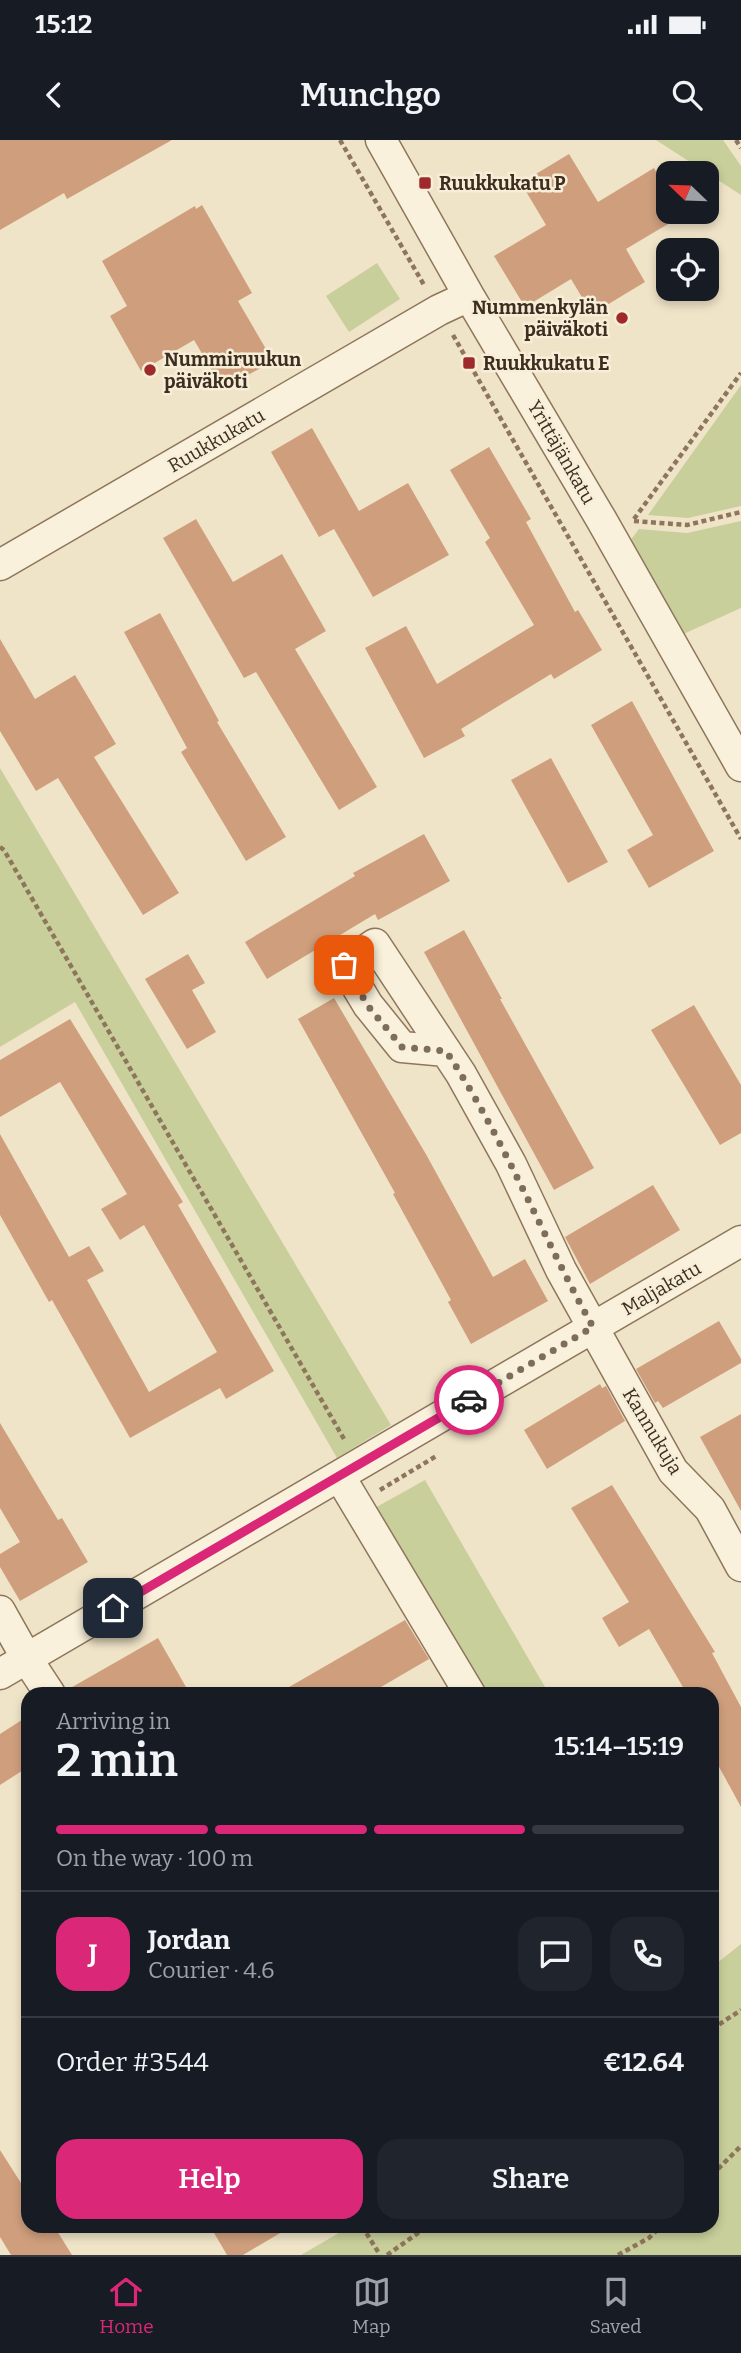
<!DOCTYPE html>
<meta charset="utf-8">
<style>
:root{--surface:#171b24;--page:#20242c;--text:#f1f3f6;--muted:#9ea1a6;--line:#363941;--accent:#db2777}
body{margin:0;font-family:Bitter,serif;background:var(--page);color:var(--text);height:100vh;display:flex;flex-direction:column;font-size:26px;white-space:nowrap}
*{box-sizing:border-box;margin:0}
p{font-size:23px;color:var(--muted)}
.icon{flex:none;width:38px;height:38px;fill:none;stroke:currentColor;stroke-width:2;stroke-linecap:round;stroke-linejoin:round}
.map{position:relative;flex:1;overflow:hidden}
.sheet{position:absolute;left:21px;top:1547px;width:698px;height:546px;display:flex;flex-direction:column;background:var(--surface);border-radius:21px;box-shadow:0 4px 10px #0003}
.sheet>*{flex:none}
.needle{width:46px;rotate:293deg}
.controls{position:absolute;left:656px;top:21px;display:grid;gap:14px}
.controls a{display:grid;place-items:center;width:63px;height:63px;border-radius:14px;background:var(--surface);box-shadow:0 4px 10px #0003;font-size:35px}
.pin{position:absolute;display:grid;place-items:center;width:60px;height:60px;color:#fff;margin:-30px;border-radius:14px;box-shadow:0 4px 10px #0006}
.courier{position:absolute;display:grid;place-items:center;width:70px;height:70px;margin:-35px;border:5px solid #db2777;border-radius:50%;background:#fff;color:#222;box-shadow:0 2px 9px #0007}
.summary em{font-style:normal;font-weight:600}
.summary div{display:flex;flex-direction:column-reverse}
.summary{display:flex;align-items:center;justify-content:space-between;height:119px;padding:0 35px}
h1{font-size:46px;font-weight:600;line-height:52px}
.bar{display:grid;grid-template-columns:repeat(4,1fr);gap:10px 7px;align-content:center;height:84px;padding:0 35px}
.bar i{height:9px;border-radius:5px;background:var(--line)}
.bar .selected{background:var(--accent)}
.bar p{grid-column:span 4}
.line{display:flex;align-items:center;gap:18px;padding:0 35px;border-top:2px solid var(--line)}
.line div{flex:1}
.round{display:grid;place-items:center;flex:none;width:74px;height:74px;border-radius:21px;background:var(--page)}
.action{display:flex;gap:14px;margin-top:auto;padding:14px 35px}
.action a{flex:1;height:80px;border-radius:21px;background:var(--accent);color:#fff;font-size:28px;font-weight:600;line-height:80px;text-align:center}
.action a+a{background:var(--page);color:var(--text)}
.status{display:flex;justify-content:space-between;align-items:center;height:49px;padding:0 35px;background:var(--surface);direction:ltr}
.status svg{height:19px;fill:currentColor}
header{display:flex;justify-content:space-between;align-items:center;height:91px;padding:0 35px;background:var(--surface);font-size:32px;font-weight:600}
.tabs{display:flex;justify-content:space-around;align-items:center;height:98px;border-top:2px solid var(--line);background:var(--surface);font-size:19px;color:var(--muted)}
.tabs a{display:grid;justify-items:center;gap:4px}
.tabs .selected{color:var(--accent)}
.map>svg:first-child{display:block}
</style>
<div class="status"><b>15:12</b><svg viewBox="0 0 49 12"><path d="M0 12V9h3v3zM5 12V6h3v6zM10 12V3h3v9zM15 12V0h3v12zM26 1h20v11H26zM47 4h2v5h-2z"/></svg></div>
<header><svg class="icon" aria-label="back" viewBox="0 0 24 24"><path d="M15 5l-7 7 7 7"/></svg>Munchgo<svg class="icon" aria-label="search" viewBox="0 0 24 24"><circle cx="10" cy="10" r="6"/><path d="M15 15l6 6"/></svg></header>
<div class="map">
<svg width="741" height="2115" viewBox="0 0 741 2115">
<rect width="100%" height="100%" fill="#f0e4c8"/>
<path fill="#c9cf9b" d="M 656,0 L 723,0 L 741,26 L 741,55 Z
M 377,123 L 400,159 L 349,192 L 326,156 Z
M 741,245 L 741,366 L 688,378 L 648,375 Z
M 741,381 L 741,468 L 679,496 L 626,406 L 639,389 L 687,393 Z
M 0,628 L 391,1285 L 337,1318 L 75,862 L 0,907 Z
M 425,1340 L 549,1554 L 482,1554 L 373,1369 Z
M 741,1804 L 741,2115 L 301,2115 L 351,2086 L 712,2086 L 712,1827 Z"/>
<path fill="#cf9f7d" d="M 0,0 L 172,0 L 67,59 L 64,53 L 0,90 Z
M 569,14 L 598,62 L 654,28 L 668,53 L 668,84 L 626,109 L 645,142 L 592,174 L 571,139 L 525,167 L 494,116 L 546,85 L 521,43 Z
M 202,65 L 252,153 L 238,161 L 273,221 L 223,249 L 194,200 L 141,231 L 110,176 L 127,166 L 102,121 L 195,66 L 196,69 Z
M 312,288 L 359,371 L 408,343 L 449,415 L 373,457 L 334,389 L 319,397 L 271,312 Z
M 489,307 L 531,379 L 526,382 L 575,472 L 578,470 L 602,510 L 554,539 L 551,534 L 461,589 L 465,596 L 424,618 L 365,508 L 406,486 L 437,544 L 534,485 L 485,402 L 490,398 L 450,330 Z
M 196,379 L 233,442 L 282,414 L 326,491 L 295,509 L 377,647 L 339,670 L 256,532 L 244,538 L 163,398 Z
M 160,473 L 219,581 L 217,582 L 286,697 L 246,721 L 181,612 L 187,608 L 124,492 Z
M 0,499 L 35,559 L 75,535 L 116,604 L 94,617 L 179,753 L 143,775 L 58,638 L 36,651 L 0,591 Z
M 632,561 L 714,711 L 649,748 L 627,710 L 653,695 L 591,585 Z
M 551,618 L 608,722 L 568,743 L 511,640 Z
M 424,694 L 450,741 L 378,780 L 375,774 L 267,839 L 245,802 L 355,736 L 353,733 Z
M 464,790 L 502,859 L 500,859 L 594,1028 L 554,1050 L 424,812 Z
M 188,814 L 205,843 L 192,850 L 216,892 L 187,909 L 145,839 Z
M 334,858 L 427,1016 L 493,1137 L 525,1119 L 548,1161 L 471,1204 L 448,1162 L 451,1160 L 393,1054 L 395,1053 L 298,879 Z
M 694,865 L 741,945 L 741,993 L 720,1005 L 651,890 Z
M 70,879 L 183,1062 L 178,1065 L 274,1231 L 226,1259 L 220,1248 L 130,1298 L 52,1160 L 49,1162 L 0,1075 L 0,994 L 69,1117 L 89,1106 L 104,1131 L 87,1140 L 149,1252 L 217,1212 L 144,1085 L 120,1100 L 101,1069 L 127,1054 L 60,942 L 0,977 L 0,920 Z
M 653,1045 L 680,1090 L 590,1144 L 565,1097 Z
M 719,1181 L 741,1219 L 741,1223 L 663,1268 L 658,1261 L 655,1263 L 636,1229 Z
M 600,1244 L 602,1248 L 606,1246 L 625,1281 L 547,1329 L 524,1290 Z
M 741,1274 L 741,1371 L 700,1297 Z
M 0,1283 L 58,1380 L 62,1378 L 88,1422 L 20,1461 L 0,1427 L 0,1414 L 20,1402 L 0,1368 Z
M 612,1345 L 715,1512 L 712,1513 L 741,1567 L 741,1667 L 712,1614 L 712,1554 L 687,1554 L 649,1489 L 619,1507 L 602,1478 L 629,1462 L 571,1368 Z
M 405,1480 L 429,1519 L 369,1554 L 277,1554 Z
M 158,1498 L 190,1554 L 67,1554 L 67,1550 Z
M 28,1576 L 28,1627 L 0,1645 L 0,1594 Z
M 0,2010 L 28,2054 L 28,2086 L 54,2086 L 72,2115 L 11,2115 L 0,2097 Z
M 210,2086 L 292,2086 L 243,2115 L 227,2115 Z"/>
<g fill="none" stroke-linecap="round" stroke-linejoin="round">
<defs>
<path id="minor" d="M 381,0 L 469,156 L 601,379 L 741,626
M 0,425 L 439,170 L 469,156
M 446,911 L 402,907 L 368,865 L 344,825 L 375,804 L 461,934 L 511,1024 L 561,1130 L 673,1331 L 710,1369 L 741,1426
M 340,1337 L 470,1554
M 0,1471 L 27,1519 L 50,1554
M 0,1534 L 741,1101"/>
</defs>
<use href="#minor" stroke="#8d765c" stroke-width="33"/>
<path stroke="#8d765c" stroke-width="4.5" stroke-dasharray="5 3.5" stroke-linecap="butt" d="M 340,0 L 424,145
M 736,0 L 741,8
M 453,195 L 741,699
M 634,379 L 741,233
M 634,381 L 687,385 L 741,372
M 0,707 L 4,710 L 344,1299
M 380,1350 L 438,1315
M 712,1889 L 741,1870
M 712,2035 L 741,2006
M 362,2086 L 380,2115
M 387,2115 L 428,2086
M 618,2115 L 649,2098 L 661,2086"/>
<use href="#minor" stroke="#faf1dc" stroke-width="30"/>
</g>
<g fill="none" stroke-linecap="round" stroke-linejoin="round">
<path stroke="#7c6e5b" stroke-width="7" stroke-dasharray="0 12.6" d="M 344,825 L 368,866 L 402,907 L 446,911 C 504,998 542,1096 593,1187 L 469,1260"/>
<path stroke="#db2777" stroke-width="9" d="M 113,1468 L 469,1260"/>
</g>
<g fill="#9e2a2b" stroke="#f7eed8" stroke-width="2.5">
<rect x="418" y="36" width="14" height="14" rx="3.5"/>
<circle cx="622" cy="178" r="7"/>
<rect x="462" y="216" width="14" height="14" rx="3.5"/>
<circle cx="150" cy="230" r="7"/>
</g>
<g text-anchor="middle" stroke-width="5" stroke-linejoin="round" paint-order="stroke">
<g font-size="19" font-weight="bold" fill="#3d2e20" stroke="#f7eed8" text-anchor="start">
<text x="439" y="50">Ruukkukatu P</text>
<text x="608" y="174" text-anchor="end">Nummenkylän<tspan x="608" dy="22">päiväkoti</tspan></text>
<text x="164" y="226">Nummiruukun<tspan x="164" dy="22">päiväkoti</tspan></text>
<text x="483" y="230">Ruukkukatu E</text>
</g>
<g font-size="19" fill="#3d2e20" stroke="#f7eed8">
<text transform="translate(216 300) rotate(-30)" y="7">Ruukkukatu</text>
<text transform="translate(562 312) rotate(60)" y="7">Yrittäjänkatu</text>
<text transform="translate(661 1148) rotate(-30)" y="7">Maljakatu</text>
<text transform="translate(653 1291) rotate(59)" y="7">Kannukuja</text>
</g>
</g>
</svg>
<div class="controls">
<a><svg class="needle" viewBox="-14 -14 28 28"><path d="M0-13l5 13h-10z" fill="#e53935"/><path d="M0 13l5-13h-10z" fill="#9ea1a6"/></svg></a>
<a><svg class="icon" aria-label="locate" viewBox="0 0 24 24"><circle cx="12" cy="12" r="6"/><path d="M12 2v4M12 18v4M2 12h4M18 12h4"/></svg></a>
</div>
<div class="pin" style="left:344px;top:825px;background:#ea580c"><svg class="icon" aria-label="bag" viewBox="0 0 24 24"><path d="M5 8h14l-1 12H6zM9 8a3 3 0 0 1 6 0"/></svg></div>
<div class="pin" style="left:113px;top:1468px;background:#1f2937"><svg class="icon" aria-label="home" viewBox="0 0 24 24"><path d="M3 11l9-7 9 7M6 9v11h12V9"/></svg></div>
<div class="courier" style="left:469px;top:1260px"><svg class="icon" aria-label="car" viewBox="0 0 24 24"><path d="M5 17H2v-5l4-1 3-4h7l3 4 3 1v5h-3M9 17h6M6 11h13"/><circle cx="7" cy="17" r="2"/><circle cx="17" cy="17" r="2"/></svg></div>
<section class="sheet">
<div class="summary"><div><h1>2 min</h1><p>Arriving in</p></div><em>15:14–15:19</em></div>
<div class="bar"><i class="selected"></i><i class="selected"></i><i class="selected"></i><i></i><p>On the way · 100 m</p></div>
<div class="line" style="height:126px"><b class="round" style="background:var(--accent);color:#fff">J</b><div><b>Jordan</b><p>Courier · 4.6</p></div><a class="round"><svg class="icon" aria-label="chat" viewBox="0 0 24 24"><path d="M4 5h16v11H9l-5 4z"/></svg></a><a class="round"><svg class="icon" aria-label="phone" viewBox="0 0 24 24"><path d="M5 4h4l2 5-3 2q2 4 5 5l2-3 5 2v4C11 20 4 13 5 4z"/></svg></a></div>
<div class="line" style="height:91px"><div>Order #3544</div><b>€12.64</b></div>
<div class="action"><a>Help</a><a>Share</a></div>
</section>
</div>
<nav class="tabs">
<a class="selected"><svg class="icon" aria-label="home" viewBox="0 0 24 24"><path d="M3 11l9-7 9 7M6 9v11h12V9"/></svg>Home</a>
<a><svg class="icon" aria-label="map" viewBox="0 0 24 24"><path d="M3 6l6-2 6 2 6-2v14l-6 2-6-2-6 2zM9 4v14M15 6v14"/></svg>Map</a>
<a><svg class="icon" aria-label="saved" viewBox="0 0 24 24"><path d="M7 4h10v16l-5-4-5 4z"/></svg>Saved</a>
</nav>
